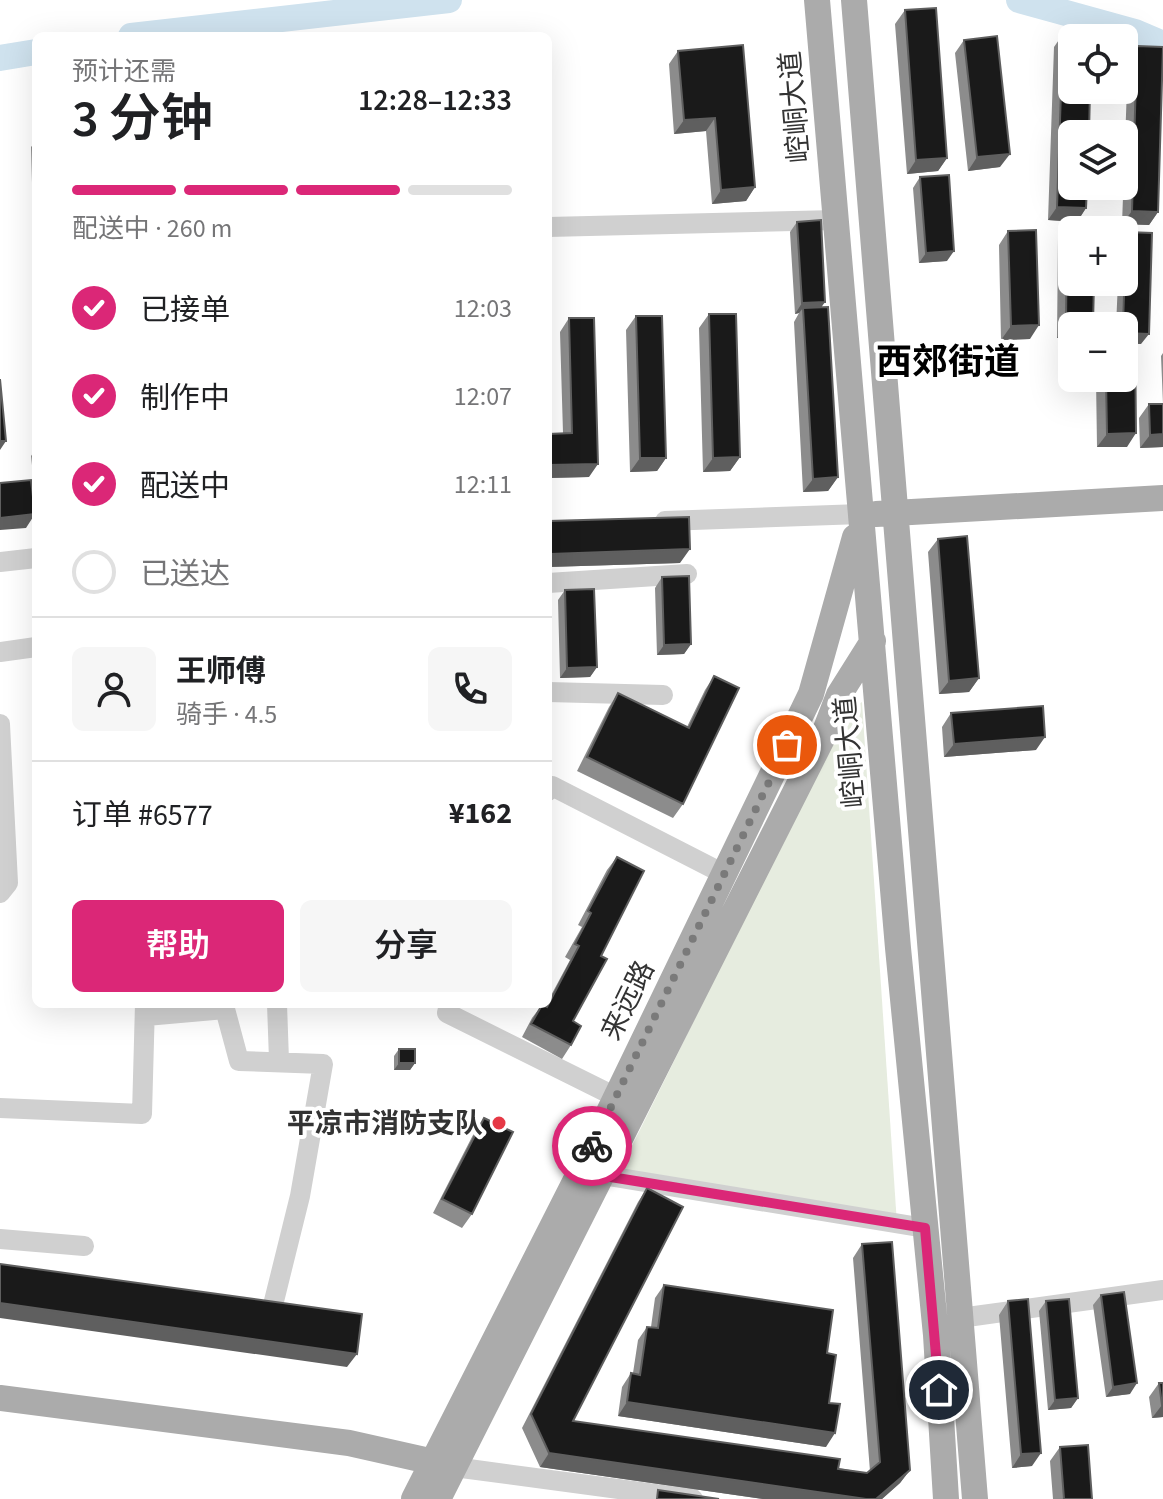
<!DOCTYPE html>
<html lang="zh">
<meta charset="utf-8">
<style>
:root{--surface:#fff;--page:#f6f6f6;--text:#202124;--muted:#757577;--line:#e0e0e0;--accent:#db2777}
body{margin:0;font-family:"Source Sans 3","Noto Sans SC",sans-serif;background:var(--page);color:var(--text);height:100vh;display:flex;flex-direction:column;font-size:30px;white-space:nowrap}
*{box-sizing:border-box;margin:0}
p{font-size:26px;color:var(--muted)}
.icon{flex:none;width:44px;height:44px;fill:none;stroke:currentColor;stroke-width:2;stroke-linecap:round;stroke-linejoin:round}
.map{position:relative;flex:1;overflow:hidden}
.side{position:absolute;left:32px;top:32px;width:520px;height:976px;display:flex;flex-direction:column;background:var(--surface);border-radius:12px;box-shadow:0 8px 32px #0002}
.side>*{flex:none}
.buttons{position:absolute;left:1058px;top:24px;display:grid;gap:16px}
.buttons a{display:grid;place-items:center;width:80px;height:80px;border-radius:12px;background:var(--surface);box-shadow:0 8px 32px #0002;font-size:40px}
.pin{position:absolute;display:grid;place-items:center;width:68px;height:68px;color:#fff;margin:-34px;border:4px solid #fff;border-radius:50%;box-shadow:0 2px 8px #0007}
.courier{position:absolute;display:grid;place-items:center;width:80px;height:80px;margin:-40px;border:6px solid #db2777;border-radius:50%;background:#fff;color:#222;box-shadow:0 2px 10px #0007}
.summary em{font-style:normal;font-weight:600}
.summary div{display:flex;flex-direction:column-reverse}
.summary{display:flex;align-items:center;justify-content:space-between;height:136px;padding:0 40px}
h1{font-size:52px;font-weight:600;line-height:60px}
.bar{display:grid;grid-template-columns:repeat(4,1fr);gap:12px 8px;align-content:center;height:96px;padding:0 40px}
.bar i{height:10px;border-radius:6px;background:var(--line)}
.bar .on{background:var(--accent)}
.bar p{grid-column:span 4}
.line{display:flex;align-items:center;gap:20px;padding:0 40px;border-top:2px solid var(--line)}
.line div{flex:1}
.round{display:grid;place-items:center;flex:none;width:84px;height:84px;border-radius:12px;background:var(--page)}
ol{padding:0 40px;list-style:none}
li{display:flex;align-items:center;gap:24px;height:88px}
li p{margin-inline-start:auto}
li .icon{padding:8px;border-radius:50%;background:var(--accent);color:#fff;stroke-width:4}
li:last-child{color:var(--muted)}
li i{width:44px;height:44px;border:4px solid var(--line);border-radius:50%}
.primary-button{display:flex;gap:16px;margin-top:auto;padding:16px 40px}
.primary-button a{flex:1;height:92px;border-radius:12px;background:var(--accent);color:#fff;font-size:32px;font-weight:600;line-height:92px;text-align:center}
.primary-button a+a{background:var(--page);color:var(--text)}
.map>svg:first-child{display:block}
</style>
<div class="map">
<svg width="1163" height="1499" viewBox="0 0 1163 1499">
<rect width="100%" height="100%" fill="#fff"/>
<path fill="#e6ecdf" d="M 862,702 L 897,1224 L 619,1172 L 847,712 Z"/>
<g fill="none" stroke-linecap="round" stroke-linejoin="round">
<path stroke="#cfe2ee" stroke-width="26" d="M 1019,0 L 1135,32 L 1163,44
M 131,36 L 449,0
M 0,58 L 36,52"/>
<path stroke="#d0d0d0" stroke-width="20" d="M 548,227 L 836,220
M 665,521 L 861,514
M 0,562 L 36,558
M 548,583 L 687,574
M 0,652 L 36,647
M 548,692 L 663,695
M 0,724 L 8,883 L 0,893
M 548,791 L 552,786 L 724,874
M 277,1004 L 279,1060
M 449,1004 L 447,1013 L 616,1097
M 146,1016 L 225,1009 L 239,1061 L 323,1064 L 300,1196 L 274,1301
M 0,1108 L 142,1114 L 145,1004
M 590,1173 L 925,1228
M 0,1239 L 84,1246
M 960,1318 L 1163,1290
M 454,1467 L 693,1499"/>
<path stroke="#ababab" stroke-width="26" d="M 817,0 L 898,948 L 936,1335 L 946,1499
M 854,0 L 975,1499
M 876,514 L 1163,498
M 0,1398 L 349,1443 L 447,1465
M 414,1499 L 580,1172 L 811,694 L 855,537
M 438,1499 L 822,739 L 839,695 L 873,641"/>
</g>
<path fill="#8c8c8c" d="M 905,10 L 947,158 L 938,171 L 907,174 L 895,24 Z
M 1063,34 L 1086,208 L 1077,222 L 1048,220 L 1054,47 Z
M 964,40 L 1000,167 L 968,171 L 955,53 Z
M 1137,46 L 1158,212 L 1149,225 L 1122,224 L 1128,60 Z
M 678,51 L 755,187 L 746,201 L 712,204 L 706,131 L 674,134 L 669,64 Z
M 36,141 L 36,219 L 33,219 L 31,147 Z
M 920,177 L 947,261 L 919,263 L 913,188 Z
M 797,222 L 822,307 L 838,477 L 828,491 L 803,492 L 794,322 L 799,313 L 795,314 L 790,232 Z
M 1067,225 L 1093,325 L 1057,338 L 1058,238 Z
M 1008,231 L 1030,339 L 1001,340 L 999,245 Z
M 1126,232 L 1141,344 L 1135,344 L 1127,447 L 1097,447 L 1096,378 L 1124,378 L 1124,326 L 1116,326 L 1118,282 L 1124,282 L 1124,235 Z
M 709,314 L 740,457 L 730,471 L 703,472 L 699,328 Z
M 636,316 L 666,458 L 657,471 L 630,472 L 626,330 Z
M 569,318 L 589,477 L 548,478 L 548,434 L 563,433 L 560,332 Z
M 1163,353 L 1163,447 L 1140,448 L 1139,418 L 1149,404 L 1163,404 L 1161,356 Z
M 36,449 L 36,502 L 31,456 Z
M 549,521 L 680,563 L 548,567 L 548,523 Z
M 938,539 L 979,678 L 969,692 L 939,694 L 928,552 Z
M 662,577 L 691,644 L 684,654 L 657,655 L 655,588 Z
M 565,590 L 597,667 L 590,677 L 560,678 L 558,600 Z
M 714,676 L 683,804 L 673,818 L 577,771 L 609,707 L 618,693 L 687,727 L 705,690 Z
M 951,713 L 1036,750 L 944,757 L 942,727 Z
M 617,857 L 601,956 L 573,1021 L 571,1045 L 562,1059 L 522,1037 L 532,1018 L 542,1005 L 545,1006 L 546,1004 L 548,1004 L 548,1001 L 570,960 L 565,957 L 582,927 L 578,925 L 607,870 Z
M 399,1049 L 415,1063 L 410,1070 L 394,1070 L 394,1056 Z
M 484,1118 L 472,1214 L 462,1228 L 433,1213 L 475,1131 Z
M 647,1188 L 573,1421 L 867,1473 L 870,1471 L 853,1258 L 862,1244 L 910,1470 L 900,1483 L 882,1499 L 763,1499 L 540,1467 L 522,1428 L 638,1202 Z
M 664,1285 L 827,1353 L 829,1403 L 826,1447 L 618,1416 L 622,1387 L 631,1373 L 633,1373 L 638,1340 L 647,1327 L 651,1327 L 655,1298 Z
M 1101,1295 L 1130,1394 L 1106,1397 L 1093,1305 Z
M 1008,1301 L 1032,1466 L 1012,1468 L 999,1315 Z
M 1046,1301 L 1078,1398 L 1071,1408 L 1048,1410 L 1039,1311 Z
M 1159,1383 L 1163,1417 L 1152,1418 L 1149,1397 Z
M 1060,1447 L 1092,1499 L 1053,1499 L 1050,1461 Z"/>
<path fill="#5f5f5f" d="M 715,118 L 706,131 L 674,134 L 684,120 Z
M 1010,154 L 1000,167 L 968,171 L 977,157 Z
M 947,158 L 938,171 L 907,174 L 916,160 Z
M 755,187 L 746,201 L 712,204 L 721,190 Z
M 1057,207 L 1086,208 L 1077,222 L 1048,220 Z
M 1132,211 L 1158,212 L 1149,225 L 1122,224 Z
M 954,251 L 947,261 L 919,263 L 926,253 Z
M 825,302 L 818,312 L 803,308 L 799,313 L 795,314 L 802,303 Z
M 1066,324 L 1093,325 L 1092,326 L 1072,326 L 1072,338 L 1057,338 Z
M 1039,325 L 1030,339 L 1001,340 L 1011,326 Z
M 1124,333 L 1149,334 L 1141,344 L 1124,343 Z
M 1136,433 L 1127,447 L 1097,447 L 1107,434 Z
M 1163,434 L 1163,447 L 1140,448 L 1150,435 Z
M 0,441 L 6,441 L 0,450 Z
M 740,457 L 730,471 L 703,472 L 713,458 Z
M 640,458 L 666,458 L 657,471 L 630,472 Z
M 598,464 L 589,477 L 548,478 L 548,465 Z
M 838,477 L 828,491 L 803,492 L 813,479 Z
M 35,514 L 26,528 L 0,530 L 0,518 Z
M 690,549 L 680,563 L 548,567 L 548,557 L 550,554 Z
M 691,644 L 684,654 L 657,655 L 664,645 Z
M 597,667 L 590,677 L 560,678 L 567,668 Z
M 979,678 L 969,692 L 939,694 L 949,681 Z
M 1045,737 L 1036,750 L 944,757 L 954,744 Z
M 399,1063 L 415,1063 L 410,1070 L 394,1070 Z
M 0,1303 L 357,1354 L 347,1367 L 0,1318 Z
M 1137,1383 L 1130,1394 L 1106,1397 L 1113,1387 Z
M 1078,1398 L 1071,1408 L 1048,1410 L 1055,1400 Z
M 627,1402 L 835,1433 L 826,1447 L 618,1416 Z
M 1163,1404 L 1163,1417 L 1152,1418 L 1162,1405 Z
M 549,1453 L 866,1499 L 763,1499 L 540,1467 Z
M 1041,1453 L 1032,1466 L 1012,1468 L 1021,1454 Z
M 910,1470 L 900,1483 L 882,1499 L 876,1499 Z"/>
<path fill="#1a1a1a" stroke="#5f5f5f" stroke-width="2" d="M 936,8 L 947,158 L 916,160 L 905,10 Z
M 1063,34 L 1092,35 L 1092,38 L 1072,38 L 1072,90 L 1090,90 L 1089,134 L 1072,134 L 1072,186 L 1087,186 L 1086,208 L 1057,207 Z
M 997,36 L 1010,154 L 977,157 L 964,40 Z
M 743,45 L 755,187 L 721,190 L 715,118 L 684,120 L 678,51 Z
M 1137,46 L 1163,47 L 1158,212 L 1132,211 Z
M 949,175 L 954,251 L 926,253 L 920,177 Z
M 821,220 L 825,302 L 802,303 L 797,222 Z
M 1067,225 L 1094,225 L 1094,230 L 1072,230 L 1072,282 L 1094,282 L 1093,325 L 1066,324 Z
M 1036,230 L 1039,325 L 1011,326 L 1008,231 Z
M 1126,232 L 1152,233 L 1149,334 L 1124,333 L 1124,326 L 1123,326 Z
M 828,307 L 838,477 L 813,479 L 803,308 Z
M 709,314 L 736,314 L 740,457 L 713,458 Z
M 636,316 L 662,316 L 666,458 L 640,458 Z
M 569,318 L 594,318 L 598,464 L 548,465 L 548,434 L 572,433 Z
M 1124,337 L 1135,337 L 1136,433 L 1107,434 L 1106,378 L 1124,378 Z
M 0,379 L 6,441 L 0,441 Z
M 1149,404 L 1163,404 L 1163,434 L 1150,435 Z
M 31,480 L 35,514 L 0,518 L 0,483 Z
M 689,517 L 690,549 L 550,554 L 549,521 Z
M 967,536 L 979,678 L 949,681 L 938,539 Z
M 689,576 L 691,644 L 664,645 L 662,577 Z
M 594,589 L 597,667 L 567,668 L 565,590 Z
M 714,676 L 739,688 L 683,804 L 587,757 L 618,693 L 689,728 Z
M 1043,706 L 1045,737 L 954,744 L 951,713 Z
M 617,857 L 644,871 L 601,956 L 607,959 L 573,1021 L 581,1026 L 571,1045 L 531,1024 L 542,1005 L 547,1007 L 579,946 L 575,944 L 591,913 L 588,911 Z
M 399,1049 L 415,1049 L 415,1063 L 399,1063 Z
M 484,1118 L 513,1132 L 472,1214 L 442,1199 Z
M 647,1188 L 683,1207 L 573,1421 L 840,1459 L 838,1469 L 867,1473 L 880,1462 L 862,1244 L 892,1242 L 910,1470 L 876,1499 L 866,1499 L 549,1453 L 531,1414 Z
M 0,1264 L 362,1314 L 357,1354 L 0,1303 Z
M 664,1285 L 833,1310 L 827,1353 L 836,1355 L 829,1403 L 840,1404 L 835,1433 L 627,1402 L 631,1373 L 640,1375 L 647,1327 L 658,1328 Z
M 1124,1292 L 1137,1383 L 1113,1387 L 1101,1295 Z
M 1028,1299 L 1041,1453 L 1021,1454 L 1008,1301 Z
M 1069,1299 L 1078,1398 L 1055,1400 L 1046,1301 Z
M 1159,1383 L 1163,1383 L 1163,1404 L 1162,1405 Z
M 1088,1445 L 1092,1499 L 1064,1499 L 1060,1447 Z
M 658,1490 L 719,1499 L 657,1499 Z"/>
<g fill="none" stroke-linecap="round" stroke-linejoin="round">
<path stroke="#7a7a7a" stroke-width="8" stroke-dasharray="0 14.4" d="M 592,1146 L 787,745"/>
<path stroke="#db2777" stroke-width="10" d="M 592,1146 L 580,1172 L 925,1228 L 939,1390"/>
</g>
<circle fill="#e63946" stroke="#fff" stroke-width="3" cx="499" cy="1123" r="8"/>
<g text-anchor="middle" stroke-width="8" stroke-linejoin="round" paint-order="stroke">
<g font-size="28" fill="#333" stroke="#fff">
<text transform="translate(794 107) rotate(-95)" y="10">崆峒大道</text>
<text transform="translate(849 752) rotate(-95)" y="10">崆峒大道</text>
<text transform="translate(627 1000) rotate(-64)" y="10">来远路</text>
</g>
<g font-size="28" font-weight="bold" fill="#333" stroke="#fff" text-anchor="end">
<text x="483" y="1133">平凉市消防支队</text>
</g>
<g font-size="36" font-weight="bold" fill="#000" stroke="#fff">
<text x="948" y="374">西郊街道</text>
</g>
</g>
</svg>
<div class="buttons">
<a><svg class="icon" aria-label="locate" viewBox="0 0 24 24"><circle cx="12" cy="12" r="6"/><path d="M12 2v4M12 18v4M2 12h4M18 12h4"/></svg></a>
<a><svg class="icon" aria-label="layers" viewBox="0 0 24 24"><path d="M12 4l9 5-9 5-9-5zM3 14l9 5 9-5"/></svg></a>
<a>+</a>
<a>−</a>
</div>
<div class="pin" style="left:787px;top:745px;background:#ea580c"><svg class="icon" aria-label="bag" viewBox="0 0 24 24"><path d="M5 8h14l-1 12H6zM9 8a3 3 0 0 1 6 0"/></svg></div>
<div class="pin" style="left:939px;top:1390px;background:#1f2937"><svg class="icon" aria-label="home" viewBox="0 0 24 24"><path d="M3 11l9-7 9 7M6 9v11h12V9"/></svg></div>
<div class="courier" style="left:592px;top:1146px"><svg class="icon" aria-label="bike" viewBox="0 0 24 24"><circle cx="6" cy="16" r="4"/><circle cx="18" cy="16" r="4"/><path d="M6 16l4-8h5l3 8M10 8l3 8H6M13 5h3"/></svg></div>
<section class="side">
<div class="summary"><div><h1>3 分钟</h1><p>预计还需</p></div><em>12:28–12:33</em></div>
<div class="bar"><i class="on"></i><i class="on"></i><i class="on"></i><i></i><p>配送中 · 260 m</p></div>
<ol>
<li><svg class="icon" aria-label="check" viewBox="0 0 24 24"><path d="M5 12l5 5 9-10"/></svg>已接单<p>12:03</p></li>
<li><svg class="icon" aria-label="check" viewBox="0 0 24 24"><path d="M5 12l5 5 9-10"/></svg>制作中<p>12:07</p></li>
<li><svg class="icon" aria-label="check" viewBox="0 0 24 24"><path d="M5 12l5 5 9-10"/></svg>配送中<p>12:11</p></li>
<li><i></i>已送达</li>
</ol>
<div class="line" style="height:144px"><a class="round"><svg class="icon" aria-label="person" viewBox="0 0 24 24"><circle cx="12" cy="8" r="4"/><path d="M4 21q1-7 8-7t8 7"/></svg></a><div><b>王师傅</b><p>骑手 · 4.5</p></div><a class="round"><svg class="icon" aria-label="phone" viewBox="0 0 24 24"><path d="M5 4h4l2 5-3 2q2 4 5 5l2-3 5 2v4C11 20 4 13 5 4z"/></svg></a></div>
<div class="line" style="height:104px"><div>订单 #6577</div><b>¥162</b></div>
<div class="primary-button"><a>帮助</a><a>分享</a></div>
</section>
</div>
